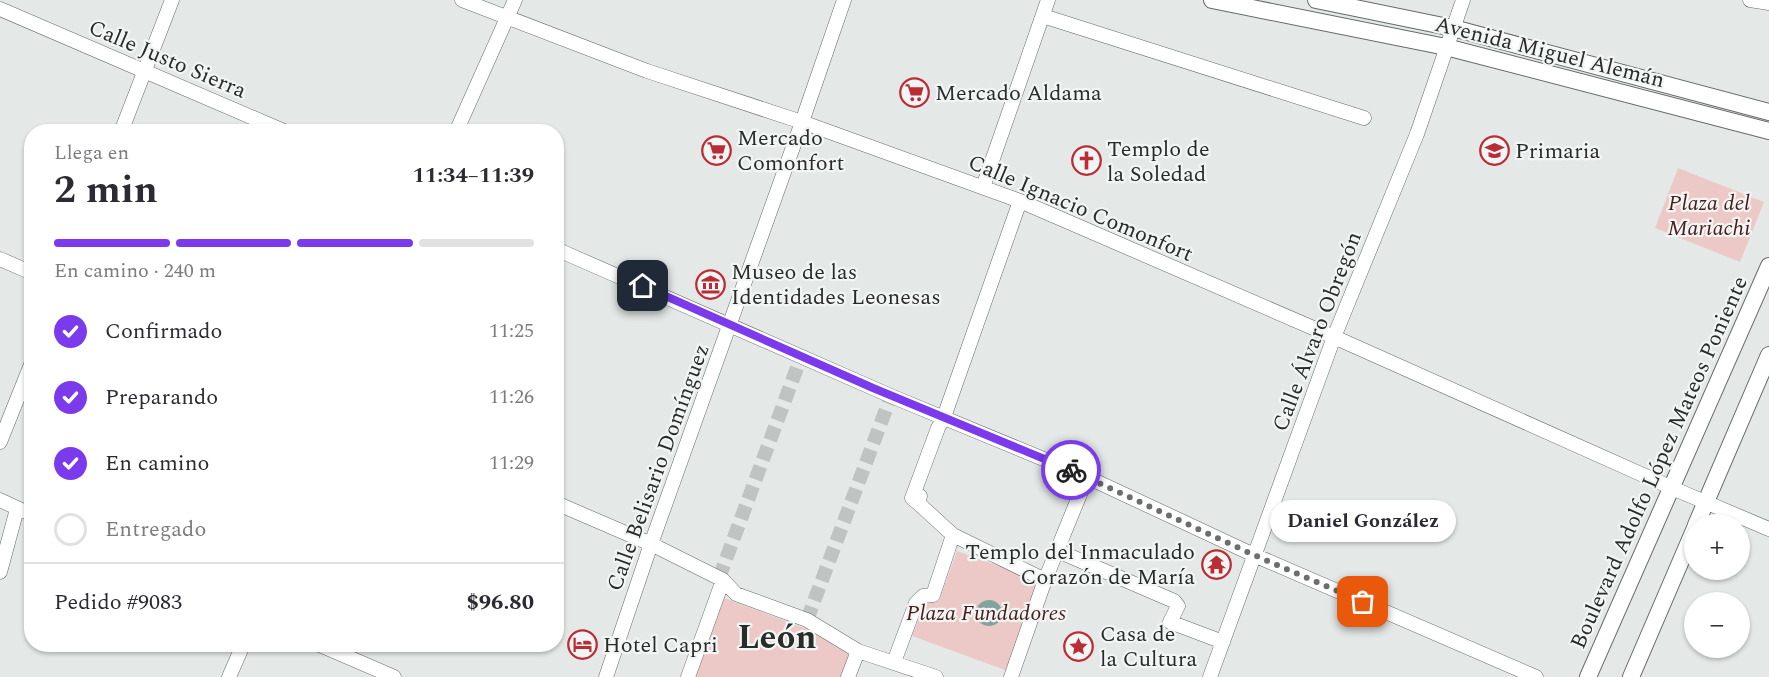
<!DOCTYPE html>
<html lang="es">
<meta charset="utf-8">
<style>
:root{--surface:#fff;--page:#f7f7f7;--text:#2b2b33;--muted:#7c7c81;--line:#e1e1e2;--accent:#7c3aed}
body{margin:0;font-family:Spectral,serif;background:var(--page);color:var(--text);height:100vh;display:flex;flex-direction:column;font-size:22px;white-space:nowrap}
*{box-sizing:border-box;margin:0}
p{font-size:20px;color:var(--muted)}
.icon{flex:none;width:33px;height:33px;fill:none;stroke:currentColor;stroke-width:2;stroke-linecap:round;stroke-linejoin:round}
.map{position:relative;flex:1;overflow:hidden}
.details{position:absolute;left:24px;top:124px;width:540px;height:528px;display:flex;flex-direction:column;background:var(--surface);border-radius:24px;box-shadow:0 2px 4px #0004}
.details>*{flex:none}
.buttons{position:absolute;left:1684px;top:514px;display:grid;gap:12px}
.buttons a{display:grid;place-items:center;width:66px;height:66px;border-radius:50%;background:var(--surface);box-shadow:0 2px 4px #0004;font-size:30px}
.pin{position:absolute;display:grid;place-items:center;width:51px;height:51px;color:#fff;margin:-26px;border-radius:12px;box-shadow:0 3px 9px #0006}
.courier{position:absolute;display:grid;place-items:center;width:60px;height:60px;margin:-30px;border:4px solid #7c3aed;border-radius:50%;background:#fff;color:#222;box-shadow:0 2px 8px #0007}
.bubble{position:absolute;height:42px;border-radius:21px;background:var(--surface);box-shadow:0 2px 4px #0004;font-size:20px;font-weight:700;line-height:42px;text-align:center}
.headline em{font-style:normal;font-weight:700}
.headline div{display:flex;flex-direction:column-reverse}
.headline{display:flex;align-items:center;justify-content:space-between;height:102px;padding:0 30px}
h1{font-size:39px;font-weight:700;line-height:45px}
.bar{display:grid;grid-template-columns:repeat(4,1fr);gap:9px 6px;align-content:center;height:72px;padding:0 30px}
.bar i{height:8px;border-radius:4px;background:var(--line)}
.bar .current{background:var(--accent)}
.bar p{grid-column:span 4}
.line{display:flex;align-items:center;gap:15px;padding:0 30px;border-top:2px solid var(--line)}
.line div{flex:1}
ol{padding:0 30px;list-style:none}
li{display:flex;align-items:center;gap:18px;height:66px}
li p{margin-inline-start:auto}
li .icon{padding:6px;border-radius:50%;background:var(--accent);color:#fff;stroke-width:4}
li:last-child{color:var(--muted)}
li i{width:33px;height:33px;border:3px solid var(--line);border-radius:50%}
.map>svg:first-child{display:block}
</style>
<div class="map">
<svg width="1769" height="677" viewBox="0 0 1769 677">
<rect width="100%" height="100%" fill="#e4e9e8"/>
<path fill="#ecc9c6" d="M 1678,168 L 1764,202 L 1740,262 L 1655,228 Z
M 957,551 L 1048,584 L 1016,674 L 912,636 L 927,597 L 939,601 Z
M 724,598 L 852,646 L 841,677 L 694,677 Z"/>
<path fill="#81a59c" d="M976 613a13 13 0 1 1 26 0a13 13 0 1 1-26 0Z"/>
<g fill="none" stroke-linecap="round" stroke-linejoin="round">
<path stroke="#bfc3c2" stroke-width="14" stroke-dasharray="14 7" stroke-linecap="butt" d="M 719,578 L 801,357
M 807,620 L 891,396"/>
<defs>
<path id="minor" d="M 462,0 L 647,71 L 802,122 L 1020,201 L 1334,337 L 1679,491 L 1769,529
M 1750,0 L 1769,3
M 0,9 L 286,132
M 1043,16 L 1364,118
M 121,132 L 172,0
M 456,132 L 515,0
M 983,187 L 1048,0
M 556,249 L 891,396 L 1087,477 L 1254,555 L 1536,677
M 0,259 L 32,273
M 0,442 L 32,362
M 920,496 L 918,503 L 953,535 L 1045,580
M 0,500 L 32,515
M 556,503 L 651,544 L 723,580 L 736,594 L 807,620 L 858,651 L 936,677
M 918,503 L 912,498 L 938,428 L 944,417 L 1020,201
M 1058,551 L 1174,601 L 1178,606 L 1170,622 L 1223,642
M 0,572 L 17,509
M 320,645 L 394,677
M 894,662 L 916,603 L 923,596 L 933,595 L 953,535
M 229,677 L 243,645
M 606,677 L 651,544 L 802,122 L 844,0
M 688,677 L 723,580
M 848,677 L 858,651
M 1011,677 L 1045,580 L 1087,477
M 1210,677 L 1334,337 L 1417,134 L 1463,0"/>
<path id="major" d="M 1212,0 L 1446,47 L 1769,131
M 1316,0 L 1453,28 L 1769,112
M 1696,525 L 1769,355
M 1588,677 L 1769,266
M 1631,677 L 1695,528"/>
</defs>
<use href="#minor" stroke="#666b6a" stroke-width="15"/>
<use href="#major" stroke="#666b6a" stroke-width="18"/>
<use href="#minor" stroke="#fff" stroke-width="14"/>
<use href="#major" stroke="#fff" stroke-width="16"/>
</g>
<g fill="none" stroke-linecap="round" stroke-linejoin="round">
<path stroke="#6b6e6d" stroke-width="6" stroke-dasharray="0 10.8" d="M 1071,470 L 1254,555 L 1363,602"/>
<path stroke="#7c3aed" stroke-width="8" d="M 643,286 L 873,388 L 1071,470"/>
</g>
<defs>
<symbol id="supermarket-ring" viewBox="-11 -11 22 22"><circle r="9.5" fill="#f1f6f5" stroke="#bc2c34" stroke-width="1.5"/><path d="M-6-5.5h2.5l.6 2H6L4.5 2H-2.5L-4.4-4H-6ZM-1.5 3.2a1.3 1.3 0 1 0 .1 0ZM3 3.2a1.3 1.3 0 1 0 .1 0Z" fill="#bc2c34"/></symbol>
<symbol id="school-ring" viewBox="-11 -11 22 22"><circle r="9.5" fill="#f1f6f5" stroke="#bc2c34" stroke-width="1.5"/><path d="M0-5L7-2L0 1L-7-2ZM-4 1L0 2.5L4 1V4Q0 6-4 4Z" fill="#bc2c34"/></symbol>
<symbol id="church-ring" viewBox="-11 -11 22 22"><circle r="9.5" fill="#f1f6f5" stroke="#bc2c34" stroke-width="1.5"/><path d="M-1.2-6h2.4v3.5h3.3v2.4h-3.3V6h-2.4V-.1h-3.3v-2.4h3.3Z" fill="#bc2c34"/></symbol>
<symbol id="museum-ring" viewBox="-11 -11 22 22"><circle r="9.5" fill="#f1f6f5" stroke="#bc2c34" stroke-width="1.5"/><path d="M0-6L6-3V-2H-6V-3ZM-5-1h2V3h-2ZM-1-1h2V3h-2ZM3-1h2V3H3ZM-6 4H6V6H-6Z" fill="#bc2c34"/></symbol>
<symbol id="temple-ring" viewBox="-11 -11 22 22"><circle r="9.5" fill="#f1f6f5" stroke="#bc2c34" stroke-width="1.5"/><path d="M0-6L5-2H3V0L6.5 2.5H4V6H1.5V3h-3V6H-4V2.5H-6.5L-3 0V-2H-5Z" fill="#bc2c34"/></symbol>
<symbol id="hotel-ring" viewBox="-11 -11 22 22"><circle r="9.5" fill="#f1f6f5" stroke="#bc2c34" stroke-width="1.5"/><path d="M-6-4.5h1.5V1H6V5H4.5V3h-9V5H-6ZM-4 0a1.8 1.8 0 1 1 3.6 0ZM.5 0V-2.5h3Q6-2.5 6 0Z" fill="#bc2c34"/></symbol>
<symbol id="sight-ring" viewBox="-11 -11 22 22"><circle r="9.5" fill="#f1f6f5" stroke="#bc2c34" stroke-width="1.5"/><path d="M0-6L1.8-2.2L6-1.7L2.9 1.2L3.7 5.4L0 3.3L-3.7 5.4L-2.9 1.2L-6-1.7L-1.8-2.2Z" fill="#bc2c34"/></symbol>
</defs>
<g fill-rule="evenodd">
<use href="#supermarket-ring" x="898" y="76" width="33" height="33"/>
<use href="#supermarket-ring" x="700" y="134" width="33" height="33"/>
<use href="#school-ring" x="1478" y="134" width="33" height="33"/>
<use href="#church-ring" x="1070" y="144" width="33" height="33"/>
<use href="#museum-ring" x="694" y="268" width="33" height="33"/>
<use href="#temple-ring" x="1200" y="548" width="33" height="33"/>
<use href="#hotel-ring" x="566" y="628" width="33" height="33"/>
<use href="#sight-ring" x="1062" y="630" width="33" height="33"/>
</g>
<g text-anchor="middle" stroke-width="4.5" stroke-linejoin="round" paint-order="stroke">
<g font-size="22" fill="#2a2c2b" stroke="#f1f6f5">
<text transform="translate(1550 51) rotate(14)" y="8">Avenida Miguel Alemán</text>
<text transform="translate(168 58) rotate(23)" y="8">Calle Justo Sierra</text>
<text transform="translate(1081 207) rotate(23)" y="8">Calle Ignacio Comonfort</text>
<text transform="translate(1316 331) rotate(-69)" y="8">Calle Álvaro Obregón</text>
<text transform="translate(1658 462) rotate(-66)" y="8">Boulevard Adolfo López Mateos Poniente</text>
<text transform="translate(657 467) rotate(-70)" y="8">Calle Belisario Domínguez</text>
</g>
<g font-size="22" fill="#2a2c2b" stroke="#f1f6f5" text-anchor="start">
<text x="935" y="100">Mercado Aldama</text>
<text x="737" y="145">Mercado<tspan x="737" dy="25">Comonfort</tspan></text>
<text x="1107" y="156">Templo de<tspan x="1107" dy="25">la Soledad</tspan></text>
<text x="1515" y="158">Primaria</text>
<text x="731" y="279">Museo de las<tspan x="731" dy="25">Identidades Leonesas</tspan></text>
<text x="1195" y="559" text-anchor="end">Templo del Inmaculado<tspan x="1195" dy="25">Corazón de María</tspan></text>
<text x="1100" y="641">Casa de<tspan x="1100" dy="25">la Cultura</tspan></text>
<text x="603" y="652">Hotel Capri</text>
</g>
<g font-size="22" font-style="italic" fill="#491b1a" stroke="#f1f6f5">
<text x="1709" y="210">Plaza del<tspan x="1709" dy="25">Mariachi</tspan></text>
<text x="986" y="620">Plaza Fundadores</text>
</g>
<g font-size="34" font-weight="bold" fill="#2a2c2b" stroke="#f1f6f5">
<text x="777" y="648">León</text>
</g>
</g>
</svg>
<div class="buttons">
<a>+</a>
<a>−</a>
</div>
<div class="pin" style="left:1363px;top:602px;background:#ea580c"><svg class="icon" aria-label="bag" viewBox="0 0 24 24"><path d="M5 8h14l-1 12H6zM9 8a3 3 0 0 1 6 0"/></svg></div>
<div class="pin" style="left:643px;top:286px;background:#1f2937"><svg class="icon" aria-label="home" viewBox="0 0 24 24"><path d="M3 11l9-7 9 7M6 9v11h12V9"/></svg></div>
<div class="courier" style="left:1071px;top:470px"><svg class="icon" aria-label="bike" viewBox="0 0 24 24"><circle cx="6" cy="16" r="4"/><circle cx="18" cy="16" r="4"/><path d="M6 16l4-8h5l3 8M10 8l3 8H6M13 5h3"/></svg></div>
<div class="bubble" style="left:1270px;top:500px;width:186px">Daniel González</div>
<section class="details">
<div class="headline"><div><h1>2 min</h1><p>Llega en</p></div><em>11:34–11:39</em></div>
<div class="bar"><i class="current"></i><i class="current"></i><i class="current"></i><i></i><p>En camino · 240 m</p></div>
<ol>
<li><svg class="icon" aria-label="check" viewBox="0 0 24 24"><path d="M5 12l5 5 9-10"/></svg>Confirmado<p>11:25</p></li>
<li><svg class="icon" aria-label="check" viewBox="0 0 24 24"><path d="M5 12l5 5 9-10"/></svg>Preparando<p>11:26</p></li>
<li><svg class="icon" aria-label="check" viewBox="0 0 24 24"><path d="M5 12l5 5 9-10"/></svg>En camino<p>11:29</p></li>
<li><i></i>Entregado</li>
</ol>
<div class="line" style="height:78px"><div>Pedido #9083</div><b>$96.80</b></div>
</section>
</div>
